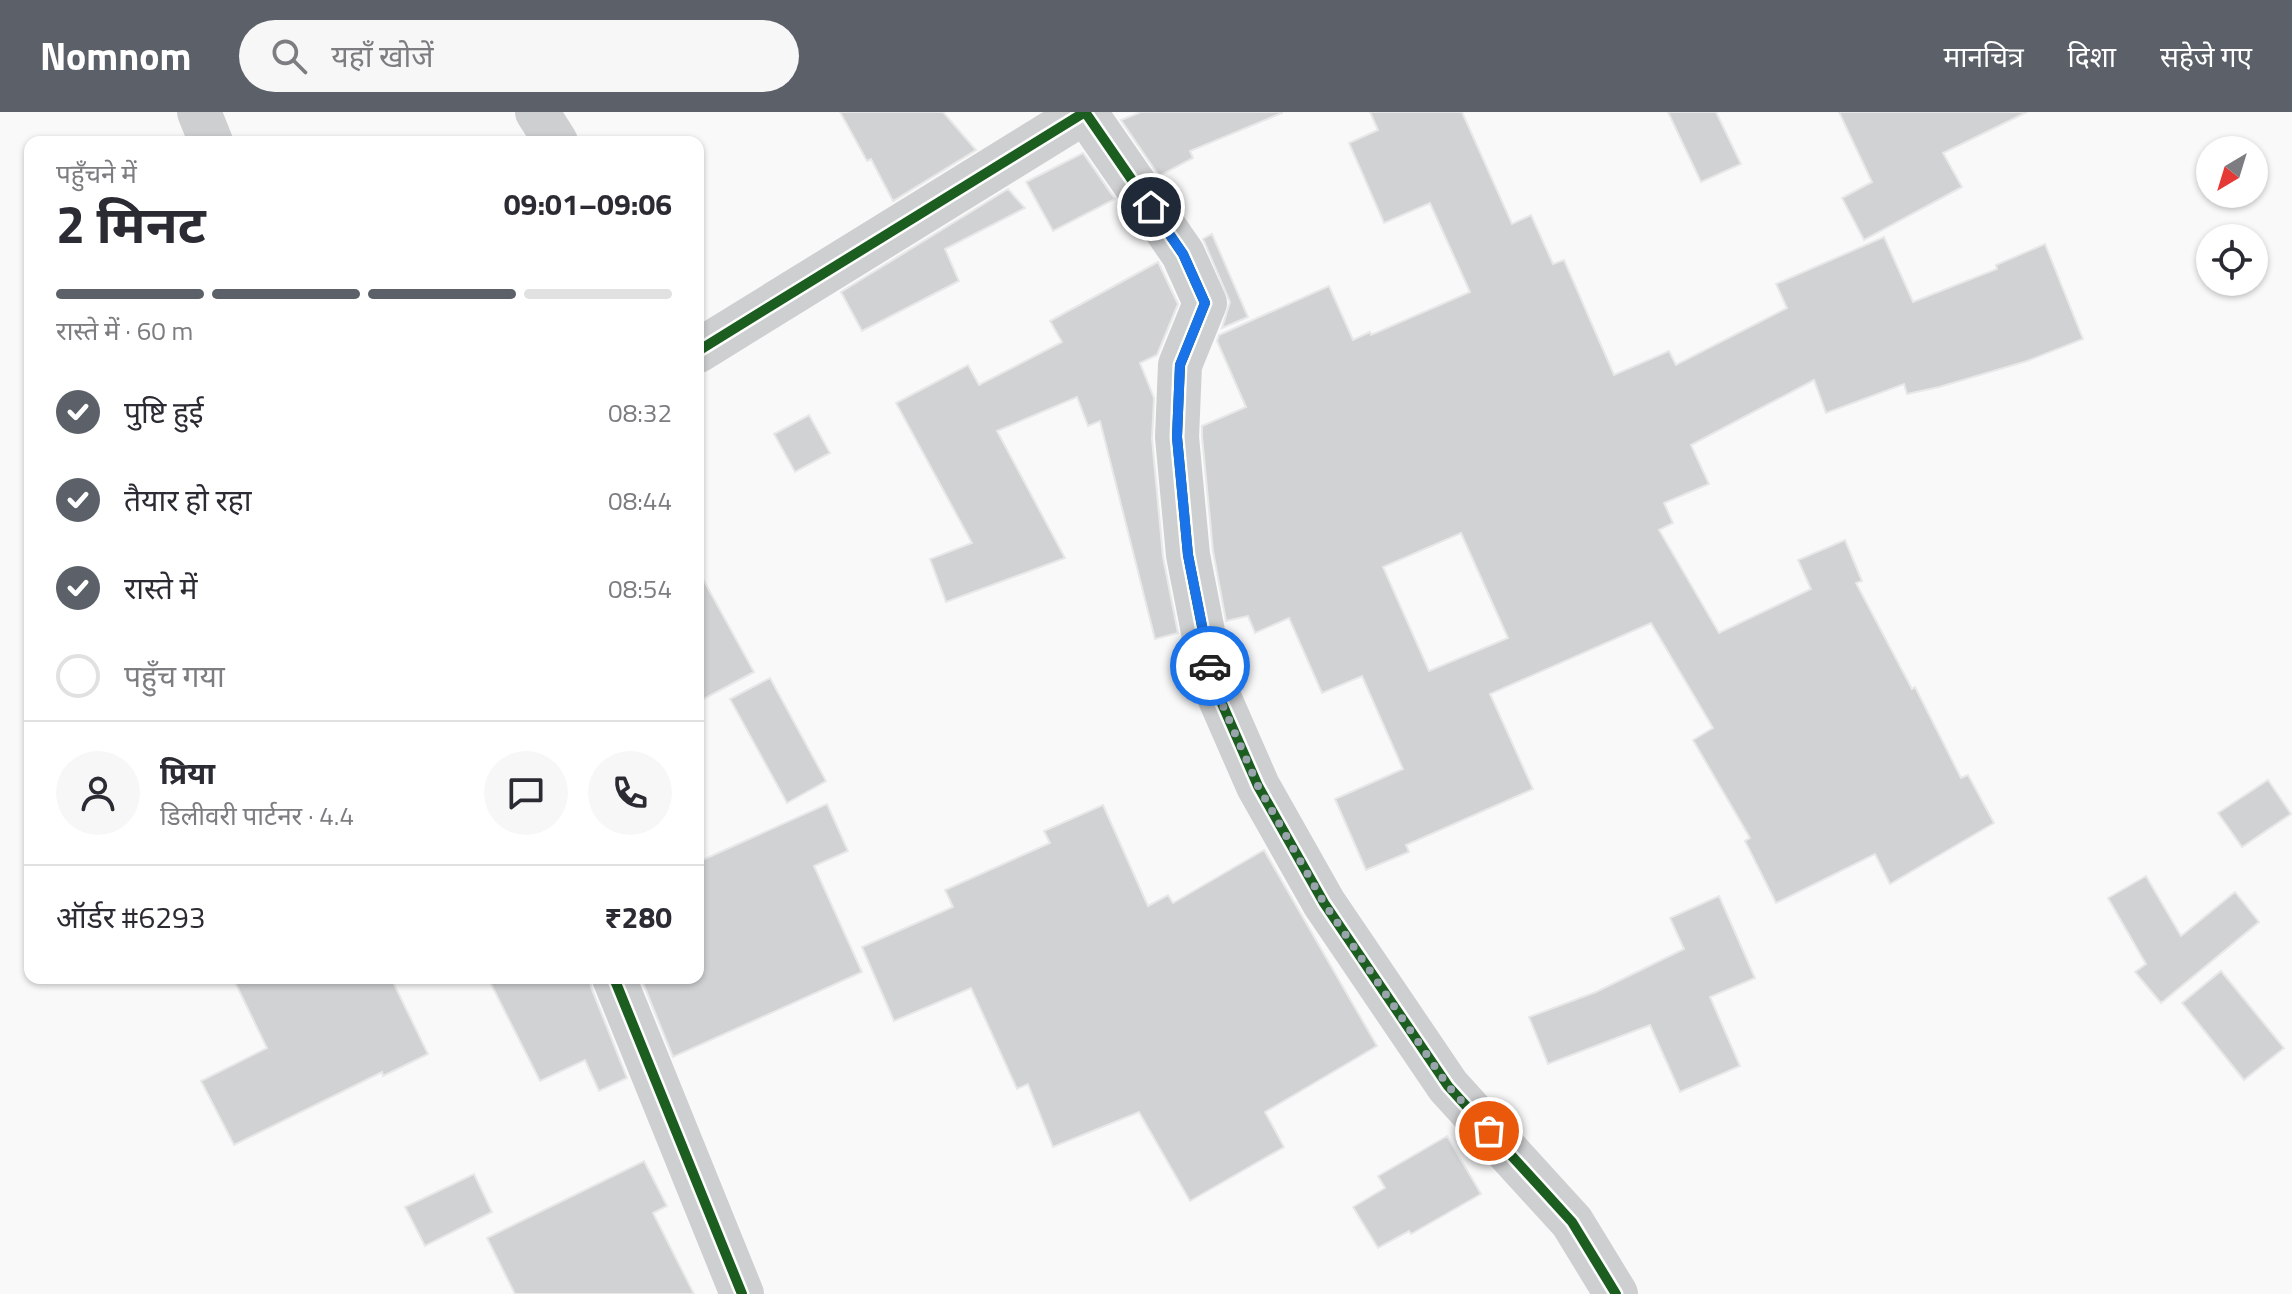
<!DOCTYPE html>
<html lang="hi">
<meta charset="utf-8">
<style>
:root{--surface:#fff;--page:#f7f7f7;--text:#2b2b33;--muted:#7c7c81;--line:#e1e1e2;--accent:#5c6169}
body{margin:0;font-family:"Titillium Web","Noto Sans Devanagari",sans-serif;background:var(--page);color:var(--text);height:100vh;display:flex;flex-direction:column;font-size:30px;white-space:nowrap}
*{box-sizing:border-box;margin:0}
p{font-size:26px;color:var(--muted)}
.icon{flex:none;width:44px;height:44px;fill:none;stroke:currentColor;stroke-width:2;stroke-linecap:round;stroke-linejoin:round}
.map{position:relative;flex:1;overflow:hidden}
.side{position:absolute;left:24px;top:24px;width:680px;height:848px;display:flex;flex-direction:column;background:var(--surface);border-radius:16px;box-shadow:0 2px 6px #0004}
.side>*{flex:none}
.needle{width:52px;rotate:218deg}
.tools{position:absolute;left:2196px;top:24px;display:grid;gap:16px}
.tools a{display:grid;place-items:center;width:72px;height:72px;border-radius:50%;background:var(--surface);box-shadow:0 2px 6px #0004;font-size:40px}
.pin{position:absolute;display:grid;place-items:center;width:68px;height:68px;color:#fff;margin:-34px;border:4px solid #fff;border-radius:50%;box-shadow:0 2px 8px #0007}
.courier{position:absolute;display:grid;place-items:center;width:80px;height:80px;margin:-40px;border:6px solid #1a73e8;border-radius:50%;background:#fff;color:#222;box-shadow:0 2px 10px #0007}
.headline em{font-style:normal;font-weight:700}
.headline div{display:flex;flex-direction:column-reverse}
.headline{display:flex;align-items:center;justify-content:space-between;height:136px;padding:0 32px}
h1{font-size:52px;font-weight:700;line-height:60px}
.bar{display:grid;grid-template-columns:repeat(4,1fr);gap:12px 8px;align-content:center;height:96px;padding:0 32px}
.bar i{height:10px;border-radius:6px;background:var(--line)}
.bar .active{background:var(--accent)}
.bar p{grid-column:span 4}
.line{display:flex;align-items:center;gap:20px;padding:0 32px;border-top:2px solid var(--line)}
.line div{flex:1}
.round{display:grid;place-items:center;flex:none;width:84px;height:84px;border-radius:42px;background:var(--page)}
ol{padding:0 32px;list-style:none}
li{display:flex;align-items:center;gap:24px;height:88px}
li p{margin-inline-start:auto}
li .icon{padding:8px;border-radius:50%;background:var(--accent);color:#fff;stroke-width:4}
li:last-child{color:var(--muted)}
li i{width:44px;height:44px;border:4px solid var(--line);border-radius:50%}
header{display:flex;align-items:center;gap:48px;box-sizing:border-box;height:112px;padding:0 40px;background:var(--accent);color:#fff}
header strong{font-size:38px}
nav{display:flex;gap:44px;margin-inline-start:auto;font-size:28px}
.search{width:560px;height:72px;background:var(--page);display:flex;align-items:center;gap:20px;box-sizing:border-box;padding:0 28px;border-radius:44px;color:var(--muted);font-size:30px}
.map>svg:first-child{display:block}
</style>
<header>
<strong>Nomnom</strong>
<div class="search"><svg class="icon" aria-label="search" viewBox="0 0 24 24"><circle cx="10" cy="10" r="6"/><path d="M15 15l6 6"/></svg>यहाँ खोजें</div>
<nav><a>मानचित्र</a><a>दिशा</a><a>सहेजे गए</a></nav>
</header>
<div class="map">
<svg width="2292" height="1182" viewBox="0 0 2292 1182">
<rect width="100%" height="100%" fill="#f9f9f9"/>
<path fill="#d0d2d3" stroke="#e8e8e8" stroke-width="2" fill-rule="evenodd" d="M 840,0 L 943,0 L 976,38 L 893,89 L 871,47 L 867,49 Z
M 1141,0 L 1282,0 L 1282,1 L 1190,39 L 1193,46 L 1159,64 L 1121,8 Z
M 1370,0 L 1462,0 L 1512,112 L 1531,103 L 1553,152 L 1564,148 L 1614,263 L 1669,239 L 1676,253 L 1787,196 L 1776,172 L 1884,125 L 1913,190 L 1997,157 L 1996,153 L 2045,132 L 2083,227 L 2027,249 L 1939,275 L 1907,282 L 1904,272 L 1826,301 L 1814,268 L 1691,333 L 1709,372 L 1664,391 L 1673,411 L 1659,418 L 1719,521 L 1811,477 L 1798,448 L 1845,428 L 1862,469 L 1856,471 L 1912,577 L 1915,575 L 1961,666 L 1968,663 L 1994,711 L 1890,772 L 1875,742 L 1776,791 L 1745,729 L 1750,726 L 1693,628 L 1713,616 L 1651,511 L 1490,582 L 1533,677 L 1406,733 L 1409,740 L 1366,758 L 1335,687 L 1403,657 L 1362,564 L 1322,581 L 1289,506 L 1255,521 L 1248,504 L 1226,509 L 1213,439 L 1202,324 L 1202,314 L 1246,295 L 1217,229 L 1219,223 L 1329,174 L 1353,228 L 1370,220 L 1371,223 L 1470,180 L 1430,91 L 1384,111 L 1349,31 L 1378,18 ZM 1461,421 L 1508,526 L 1429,559 L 1383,455 Z
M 1668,0 L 1716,0 L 1741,52 L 1701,70 Z
M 1839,0 L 2027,0 L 1943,41 L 1962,75 L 1864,128 L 1842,86 L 1872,70 Z
M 1083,41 L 1115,87 L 1053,119 L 1026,70 Z
M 1008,77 L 1025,96 L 945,137 L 959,169 L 862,219 L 841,180 Z
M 1212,122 L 1248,205 L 1222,216 L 1230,190 L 1203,127 Z
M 1158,150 L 1178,192 L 1157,243 L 1140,251 L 1154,286 L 1152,327 L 1163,445 L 1178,521 L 1155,527 L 1100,309 L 1088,314 L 1077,285 L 997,319 L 1065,446 L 946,490 L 930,447 L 972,431 L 896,291 L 968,253 L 979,273 L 1062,230 L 1050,209 Z
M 809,303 L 830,341 L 795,360 L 774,322 Z
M 698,458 L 754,560 L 698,590 Z
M 770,566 L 826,669 L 787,691 L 730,587 Z
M 2268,668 L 2291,702 L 2242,735 L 2218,701 Z
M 827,692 L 848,739 L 814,754 L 862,860 L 673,945 L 641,866 L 698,866 L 698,750 Z
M 1103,693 L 1148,794 L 1168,783 L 1173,791 L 1264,738 L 1377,934 L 1265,1000 L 1284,1035 L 1190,1089 L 1139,1000 L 1053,1035 L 1028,972 L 1017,977 L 971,876 L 894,909 L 862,835 L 953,795 L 945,778 L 1050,731 L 1044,719 Z
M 2146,764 L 2181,824 L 2235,780 L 2259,810 L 2161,891 L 2135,860 L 2146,852 L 2108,786 Z
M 1719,784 L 1755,866 L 1710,885 L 1740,954 L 1680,980 L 1650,913 L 1548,952 L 1529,905 L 1596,880 L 1684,837 L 1670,806 Z
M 2221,859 L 2284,936 L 2244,968 L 2182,891 Z
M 233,866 L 391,866 L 428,942 L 383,964 L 382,960 L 234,1033 L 201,969 L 267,936 Z
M 488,866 L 590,866 L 591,875 L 627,966 L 599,979 L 585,948 L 540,969 Z
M 1447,1024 L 1481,1082 L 1411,1122 L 1409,1119 L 1378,1136 L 1353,1095 L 1385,1076 L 1378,1064 Z
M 644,1049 L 667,1094 L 653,1101 L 694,1182 L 515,1182 L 487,1126 Z
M 474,1062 L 492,1100 L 425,1134 L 405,1095 Z"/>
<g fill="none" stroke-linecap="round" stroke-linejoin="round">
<path stroke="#cecfd0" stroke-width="44" d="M 199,0 L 211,30
M 537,0 L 556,30
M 1085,0 L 1183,142 L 1205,191 L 1180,253 L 1177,325 L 1188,443 L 1213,571 L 1258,674 L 1324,791 L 1448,974 L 1572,1110 L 1616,1182
M 698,239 L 1085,0
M 614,866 L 742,1182"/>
<defs>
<path id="cycleway" d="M 1085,0 L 1183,142 L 1205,191 L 1180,253 L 1177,325 L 1188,443 L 1213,571 L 1258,674 L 1324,791 L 1448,974 L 1572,1110 L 1616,1182
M 698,239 L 1085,0
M 614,866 L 742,1182"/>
</defs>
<use href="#cycleway" stroke="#fff" stroke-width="15"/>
<use href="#cycleway" stroke="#1b5e20" stroke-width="10"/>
</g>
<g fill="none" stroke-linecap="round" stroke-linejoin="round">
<path stroke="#99a4ac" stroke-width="8" stroke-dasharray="0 14.4" d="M 1210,554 L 1213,571 L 1258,674 L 1324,791 L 1448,974 L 1489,1019"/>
<path stroke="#1a73e8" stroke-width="10" d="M 1151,95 L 1183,142 L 1205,191 L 1180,253 L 1177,325 L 1188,443 L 1210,554"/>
</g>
</svg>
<div class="tools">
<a><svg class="needle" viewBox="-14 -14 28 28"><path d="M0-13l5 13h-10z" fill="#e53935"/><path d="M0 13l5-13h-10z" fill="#7c7c81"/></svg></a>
<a><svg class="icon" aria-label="locate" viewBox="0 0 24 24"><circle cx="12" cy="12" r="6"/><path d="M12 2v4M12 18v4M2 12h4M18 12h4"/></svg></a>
</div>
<div class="pin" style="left:1489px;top:1019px;background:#ea580c"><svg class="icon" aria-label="bag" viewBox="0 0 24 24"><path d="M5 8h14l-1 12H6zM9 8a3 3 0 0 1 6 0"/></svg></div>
<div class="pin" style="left:1151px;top:95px;background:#1f2937"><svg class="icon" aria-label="home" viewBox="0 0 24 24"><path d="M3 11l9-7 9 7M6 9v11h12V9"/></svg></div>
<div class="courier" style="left:1210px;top:554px"><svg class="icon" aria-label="car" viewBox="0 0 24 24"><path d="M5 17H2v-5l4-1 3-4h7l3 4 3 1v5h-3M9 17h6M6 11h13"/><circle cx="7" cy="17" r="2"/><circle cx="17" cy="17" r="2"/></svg></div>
<section class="side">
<div class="headline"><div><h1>2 मिनट</h1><p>पहुँचने में</p></div><em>09:01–09:06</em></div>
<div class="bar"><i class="active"></i><i class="active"></i><i class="active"></i><i></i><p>रास्ते में · 60 m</p></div>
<ol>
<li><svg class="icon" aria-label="check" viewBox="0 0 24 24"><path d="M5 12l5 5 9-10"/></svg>पुष्टि हुई<p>08:32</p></li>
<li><svg class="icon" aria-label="check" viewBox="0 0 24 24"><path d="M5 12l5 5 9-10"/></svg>तैयार हो रहा<p>08:44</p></li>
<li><svg class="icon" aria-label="check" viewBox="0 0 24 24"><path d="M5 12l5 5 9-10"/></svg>रास्ते में<p>08:54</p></li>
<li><i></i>पहुँच गया</li>
</ol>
<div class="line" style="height:144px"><a class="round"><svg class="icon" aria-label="person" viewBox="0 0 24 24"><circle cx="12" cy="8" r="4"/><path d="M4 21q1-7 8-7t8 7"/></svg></a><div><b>प्रिया</b><p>डिलीवरी पार्टनर · 4.4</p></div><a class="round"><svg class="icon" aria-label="chat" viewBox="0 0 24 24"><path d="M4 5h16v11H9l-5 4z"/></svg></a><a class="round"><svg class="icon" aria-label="phone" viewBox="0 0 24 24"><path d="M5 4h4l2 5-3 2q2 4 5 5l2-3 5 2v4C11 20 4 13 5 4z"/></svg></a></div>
<div class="line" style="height:104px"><div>ऑर्डर #6293</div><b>₹280</b></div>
</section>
</div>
